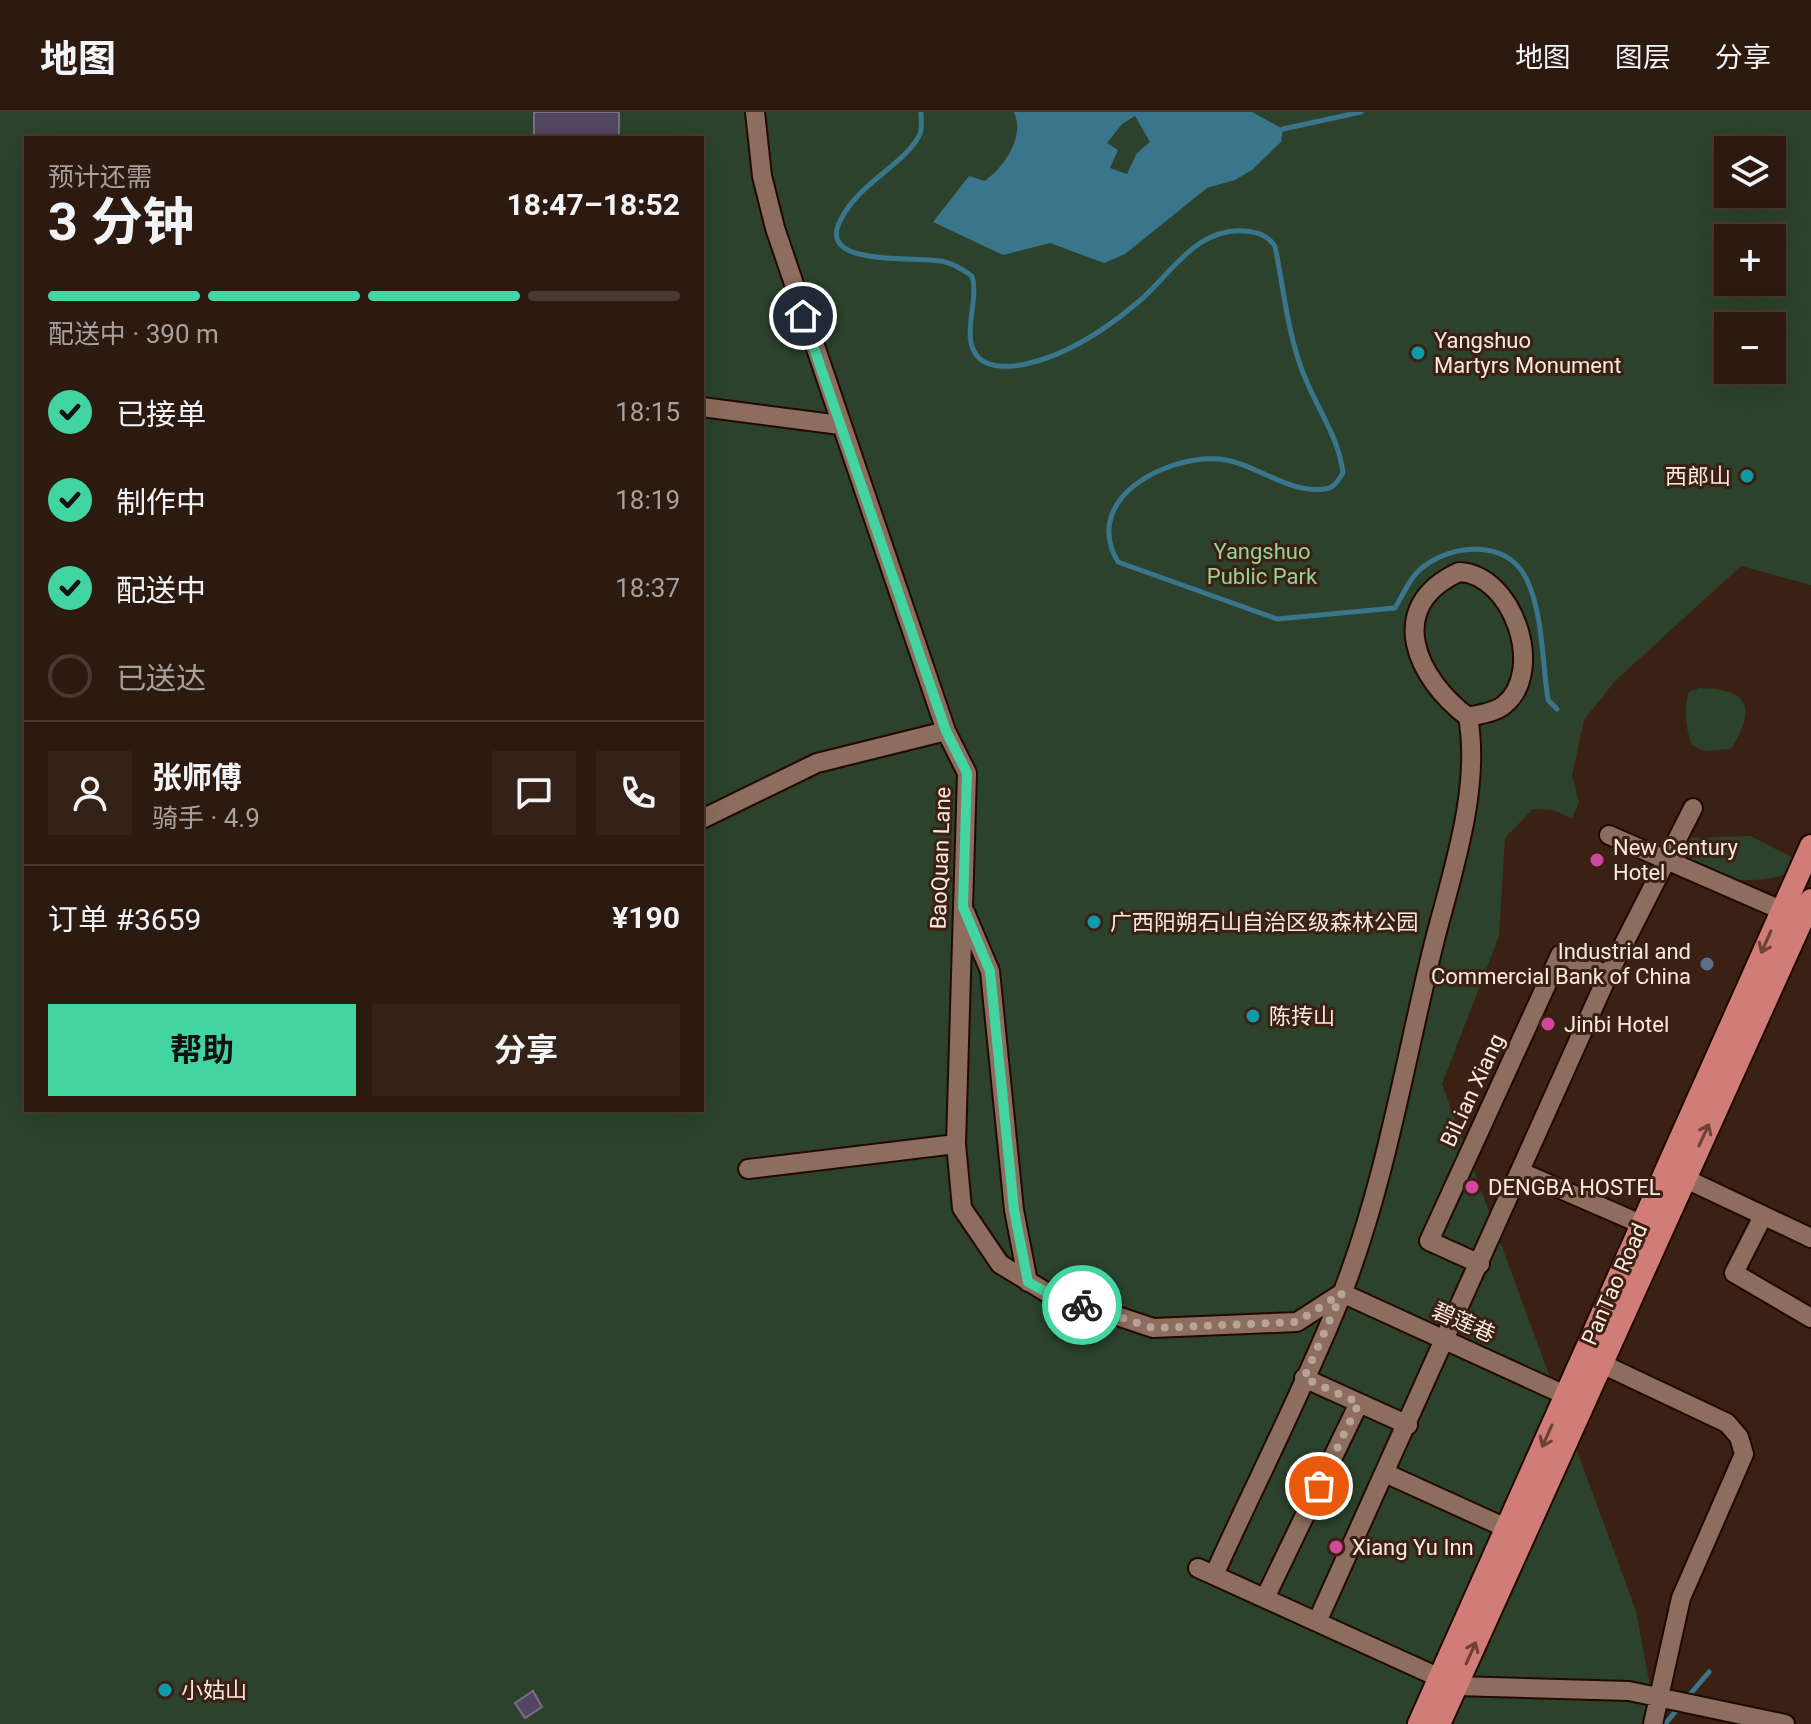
<!DOCTYPE html>
<html lang="zh">
<meta charset="utf-8">
<style>
:root{--surface:#2c190f;--page:#342218;--text:#f1f3f6;--muted:#a6a09e;--line:#48382f;--accent:#42d4a1}
body{margin:0;font-family:Roboto,"Noto Sans SC",sans-serif;background:var(--page);color:var(--text);height:100vh;display:flex;flex-direction:column;font-size:30px;white-space:nowrap}
*{box-sizing:border-box;margin:0}
p{font-size:26px;color:var(--muted)}
.icon{flex:none;width:44px;height:44px;fill:none;stroke:currentColor;stroke-width:2;stroke-linecap:round;stroke-linejoin:round}
.map{position:relative;flex:1;overflow:hidden}
.sheet{position:absolute;left:24px;top:24px;width:680px;height:976px;display:flex;flex-direction:column;background:var(--surface);border-radius:0px;box-shadow:0 8px 32px #0002,0 0 0 2px var(--line)}
.sheet>*{flex:none}
.controls{position:absolute;left:1714px;top:24px;display:grid;gap:16px}
.controls a{display:grid;place-items:center;width:72px;height:72px;border-radius:0px;background:var(--surface);box-shadow:0 8px 32px #0002,0 0 0 2px var(--line);font-size:40px}
.pin{position:absolute;display:grid;place-items:center;width:68px;height:68px;color:#fff;margin:-34px;border:4px solid #fff;border-radius:50%;box-shadow:0 2px 8px #0007}
.courier{position:absolute;display:grid;place-items:center;width:80px;height:80px;margin:-40px;border:6px solid #42d4a1;border-radius:50%;background:#fff;color:#222;box-shadow:0 2px 10px #0007}
.head em{font-style:normal;font-weight:700}
.head div{display:flex;flex-direction:column-reverse}
.head{display:flex;align-items:center;justify-content:space-between;height:136px;padding:0 24px}
h1{font-size:52px;font-weight:700;line-height:60px}
.bar{display:grid;grid-template-columns:repeat(4,1fr);gap:12px 8px;align-content:center;height:96px;padding:0 24px}
.bar i{height:10px;border-radius:6px;background:var(--line)}
.bar .current{background:var(--accent)}
.bar p{grid-column:span 4}
.line{display:flex;align-items:center;gap:20px;padding:0 24px;border-top:2px solid var(--line)}
.line div{flex:1}
.round{display:grid;place-items:center;flex:none;width:84px;height:84px;border-radius:0px;background:var(--page)}
ol{padding:0 24px;list-style:none}
li{display:flex;align-items:center;gap:24px;height:88px}
li p{margin-inline-start:auto}
li .icon{padding:8px;border-radius:50%;background:var(--accent);color:#111;stroke-width:4}
li:last-child{color:var(--muted)}
li i{width:44px;height:44px;border:4px solid var(--line);border-radius:50%}
.primary-button{display:flex;gap:16px;margin-top:auto;padding:16px 24px}
.primary-button a{flex:1;height:92px;border-radius:0px;background:var(--accent);color:#111;font-size:32px;font-weight:700;line-height:92px;text-align:center}
.primary-button a+a{background:var(--page);color:var(--text)}
header{display:flex;align-items:center;gap:48px;box-sizing:border-box;height:112px;padding:0 40px;background:var(--surface);border-bottom:2px solid var(--line)}
header strong{font-size:38px}
nav{display:flex;gap:44px;margin-inline-start:auto;font-size:28px}
.map>svg:first-child{display:block}
</style>
<header>
<strong>地图</strong>
<nav><a>地图</a><a>图层</a><a>分享</a></nav>
</header>
<div class="map">
<svg width="1811" height="1612" viewBox="0 0 1811 1612">
<rect width="100%" height="100%" fill="#3b2114"/>
<path fill="#2c422d" fill-rule="evenodd" d="M 0,0 L 1811,0 L 1811,473 L 1741,454 L 1615,569 L 1584,608 L 1572,664 L 1579,690 L 1572,706 L 1553,698 L 1533,697 L 1505,726 L 1499,824 L 1442,972 L 1636,1499 L 1657,1612 L 0,1612 ZM 26,26 L 702,26 L 702,998 L 26,998 ZM 1728,38 L 1772,38 L 1772,82 L 1728,82 ZM 1728,126 L 1772,126 L 1772,170 L 1728,170 ZM 1728,214 L 1772,214 L 1772,258 L 1728,258 Z
M 1699,576 C 1748,577 1758,594 1731,637 L 1704,639 L 1692,633 C 1686,619 1683,593 1689,580 Z
M 1751,724 L 1795,747 L 1787,762 C 1746,775 1720,766 1682,747 L 1682,738 L 1688,726 Z"/>
<path fill="#39758b" fill-rule="evenodd" d="M 1014,0 L 1252,0 L 1283,17 L 1281,30 L 1252,58 L 1235,68 L 1207,76 L 1125,142 L 1104,151 L 1050,131 L 1003,143 L 933,110 L 969,64 L 985,69 C 1005,54 1025,25 1014,0 ZM 1135,4 L 1150,30 L 1137,41 L 1127,62 L 1110,56 L 1118,38 L 1107,31 L 1122,12 Z"/>
<g fill="none" stroke-linecap="round" stroke-linejoin="round">
<path stroke="#39758b" stroke-width="5" d="M 921,0 C 921,8 923,17 919,24 C 903,54 858,71 840,109 C 816,157 919,143 945,150 C 955,152 963,158 972,164 C 980,188 959,227 979,246 C 990,257 1012,255 1026,252 C 1067,243 1105,218 1137,191 C 1171,163 1194,116 1244,119 C 1258,120 1267,123 1275,134 C 1284,178 1288,227 1306,268 C 1319,299 1339,327 1343,361 C 1338,369 1334,376 1325,377 C 1287,382 1254,350 1219,347 C 1165,343 1081,387 1118,450 L 1277,507 L 1395,496 C 1403,483 1410,465 1423,455 C 1452,432 1507,427 1526,466 C 1543,500 1542,549 1548,588 L 1557,597
M 1283,17 L 1361,0
M 1686,1587 L 1709,1560
M 1665,1612 L 1680,1594"/>
</g>
<path fill="#534661" stroke="#796c88" stroke-width="2" d="M 534,0 L 619,0 L 619,26 L 534,26 Z
M 533,1579 L 542,1595 L 525,1606 L 515,1591 Z"/>
<g fill="none" stroke-linecap="round" stroke-linejoin="round">
<defs>
<path id="minor" d="M 755,0 L 762,64 L 775,116 L 946,619 L 967,661 L 956,1032 L 962,1096 L 1000,1152 L 1046,1180 L 1153,1216 L 1297,1210 L 1342,1181
M 702,295 L 840,313
M 702,707 L 817,651 L 946,619
M 1609,723 L 1781,798
M 965,800 L 990,859 L 1014,1098 L 1028,1170
M 748,1057 L 956,1032
M 1521,1060 L 1641,1112
M 1684,1066 L 1811,1126
M 1763,1104 L 1734,1161 L 1811,1206
M 1480,1152 L 1429,1129 L 1560,843 L 1608,863
M 1342,1181 L 1565,1283
M 1600,1251 L 1727,1311 L 1739,1325 L 1744,1342 L 1681,1486 L 1653,1612
M 1304,1266 L 1408,1313
M 1385,1361 L 1506,1416
M 1198,1456 L 1440,1566
M 1214,1463 C 1256,1370 1304,1277 1342,1182 C 1386,1069 1405,948 1434,831 C 1452,761 1481,677 1468,605 C 1417,567 1383,495 1459,460 C 1513,462 1546,559 1504,593 C 1494,601 1480,602 1468,605
M 1265,1486 L 1359,1291
M 1317,1510 L 1608,863 L 1693,696
M 1456,1574 L 1629,1579 L 1785,1612"/>
<path id="major" d="M 1419,1612 L 1811,734
M 1439,1612 L 1811,788"/>
</defs>
<use href="#minor" stroke="#210901" stroke-width="22"/>
<use href="#major" stroke="#210901" stroke-width="26"/>
<use href="#minor" stroke="#8c6d5e" stroke-width="18"/>
<use href="#major" stroke="#d07d78" stroke-width="22"/>
</g>
<defs><path id="oneway-shaft" d="M-6 0H5M1.5-3L5.5 0L1.5 3" fill="none" stroke-width="1.6" stroke-linecap="round" stroke-linejoin="round" transform="scale(2)"/></defs>
<g stroke="#6f4137">
<use href="#oneway-shaft" transform="translate(1766 830) rotate(114)"/>
<use href="#oneway-shaft" transform="translate(1704 1023) rotate(-65)"/>
<use href="#oneway-shaft" transform="translate(1547 1324) rotate(114)"/>
<use href="#oneway-shaft" transform="translate(1471 1541) rotate(-66)"/>
</g>
<g fill="none" stroke-linecap="round" stroke-linejoin="round">
<path stroke="#b8a399" stroke-width="8" stroke-dasharray="0 14.4" d="M 1082,1193 L 1153,1216 L 1297,1210 L 1342,1181 L 1304,1266 L 1359,1291 L 1319,1374"/>
<path stroke="#42d4a1" stroke-width="10" d="M 803,204 L 946,619 L 967,661 L 963,795 L 990,859 L 1014,1098 L 1028,1170 L 1046,1180 L 1082,1193"/>
</g>
<g fill="#0f9aa8" stroke="#3b2114" stroke-width="3">
<circle cx="1418" cy="241" r="8"/>
<circle cx="1747" cy="364" r="8"/>
<circle cx="1094" cy="810" r="8"/>
<circle cx="1253" cy="904" r="8"/>
<circle cx="165" cy="1578" r="8"/>
</g>
<g fill="#d1479c" stroke="#3b2114" stroke-width="3">
<circle cx="1597" cy="748" r="8"/>
<circle cx="1548" cy="912" r="8"/>
<circle cx="1472" cy="1075" r="8"/>
<circle cx="1336" cy="1435" r="8"/>
</g>
<circle fill="#5c6f8a" stroke="#3b2114" stroke-width="3" cx="1707" cy="852" r="8"/>
<g text-anchor="middle" stroke-width="6" stroke-linejoin="round" paint-order="stroke">
<g font-size="22" fill="#fbe9e0" stroke="#3b2114" text-anchor="start">
<text x="1434" y="236">Yangshuo<tspan x="1434" dy="25">Martyrs Monument</tspan></text>
<text x="1731" y="372" text-anchor="end">西郎山</text>
<text x="1613" y="743">New Century<tspan x="1613" dy="25">Hotel</tspan></text>
<text x="1110" y="818">广西阳朔石山自治区级森林公园</text>
<text x="1691" y="847" text-anchor="end">Industrial and<tspan x="1691" dy="25">Commercial Bank of China</tspan></text>
<text x="1269" y="912">陈抟山</text>
<text x="1564" y="920">Jinbi Hotel</text>
<text x="1488" y="1083">DENGBA HOSTEL</text>
<text x="1352" y="1443">Xiang Yu Inn</text>
<text x="181" y="1586">小姑山</text>
</g>
<g font-size="22" fill="#97d399" stroke="#3b2114">
<text x="1262" y="447">Yangshuo<tspan x="1262" dy="25">Public Park</tspan></text>
</g>
<g font-size="22" fill="#fbe9e0" stroke="#3b2114">
<text transform="translate(940 746) rotate(-88)" y="8">BaoQuan Lane</text>
<text transform="translate(1472 978) rotate(-65)" y="8">BiLian Xiang</text>
<text transform="translate(1614 1172) rotate(-66)" y="8">PanTao Road</text>
<text transform="translate(1464 1210) rotate(24)" y="8">碧莲巷</text>
</g>
</g>
</svg>
<div class="controls">
<a><svg class="icon" aria-label="layers" viewBox="0 0 24 24"><path d="M12 4l9 5-9 5-9-5zM3 14l9 5 9-5"/></svg></a>
<a>+</a>
<a>−</a>
</div>
<div class="pin" style="left:1319px;top:1374px;background:#ea580c"><svg class="icon" aria-label="bag" viewBox="0 0 24 24"><path d="M5 8h14l-1 12H6zM9 8a3 3 0 0 1 6 0"/></svg></div>
<div class="pin" style="left:803px;top:204px;background:#1f2937"><svg class="icon" aria-label="home" viewBox="0 0 24 24"><path d="M3 11l9-7 9 7M6 9v11h12V9"/></svg></div>
<div class="courier" style="left:1082px;top:1193px"><svg class="icon" aria-label="bike" viewBox="0 0 24 24"><circle cx="6" cy="16" r="4"/><circle cx="18" cy="16" r="4"/><path d="M6 16l4-8h5l3 8M10 8l3 8H6M13 5h3"/></svg></div>
<section class="sheet">
<div class="head"><div><h1>3 分钟</h1><p>预计还需</p></div><em>18:47–18:52</em></div>
<div class="bar"><i class="current"></i><i class="current"></i><i class="current"></i><i></i><p>配送中 · 390 m</p></div>
<ol>
<li><svg class="icon" aria-label="check" viewBox="0 0 24 24"><path d="M5 12l5 5 9-10"/></svg>已接单<p>18:15</p></li>
<li><svg class="icon" aria-label="check" viewBox="0 0 24 24"><path d="M5 12l5 5 9-10"/></svg>制作中<p>18:19</p></li>
<li><svg class="icon" aria-label="check" viewBox="0 0 24 24"><path d="M5 12l5 5 9-10"/></svg>配送中<p>18:37</p></li>
<li><i></i>已送达</li>
</ol>
<div class="line" style="height:144px"><a class="round"><svg class="icon" aria-label="person" viewBox="0 0 24 24"><circle cx="12" cy="8" r="4"/><path d="M4 21q1-7 8-7t8 7"/></svg></a><div><b>张师傅</b><p>骑手 · 4.9</p></div><a class="round"><svg class="icon" aria-label="chat" viewBox="0 0 24 24"><path d="M4 5h16v11H9l-5 4z"/></svg></a><a class="round"><svg class="icon" aria-label="phone" viewBox="0 0 24 24"><path d="M5 4h4l2 5-3 2q2 4 5 5l2-3 5 2v4C11 20 4 13 5 4z"/></svg></a></div>
<div class="line" style="height:104px"><div>订单 #3659</div><b>¥190</b></div>
<div class="primary-button"><a>帮助</a><a>分享</a></div>
</section>
</div>
